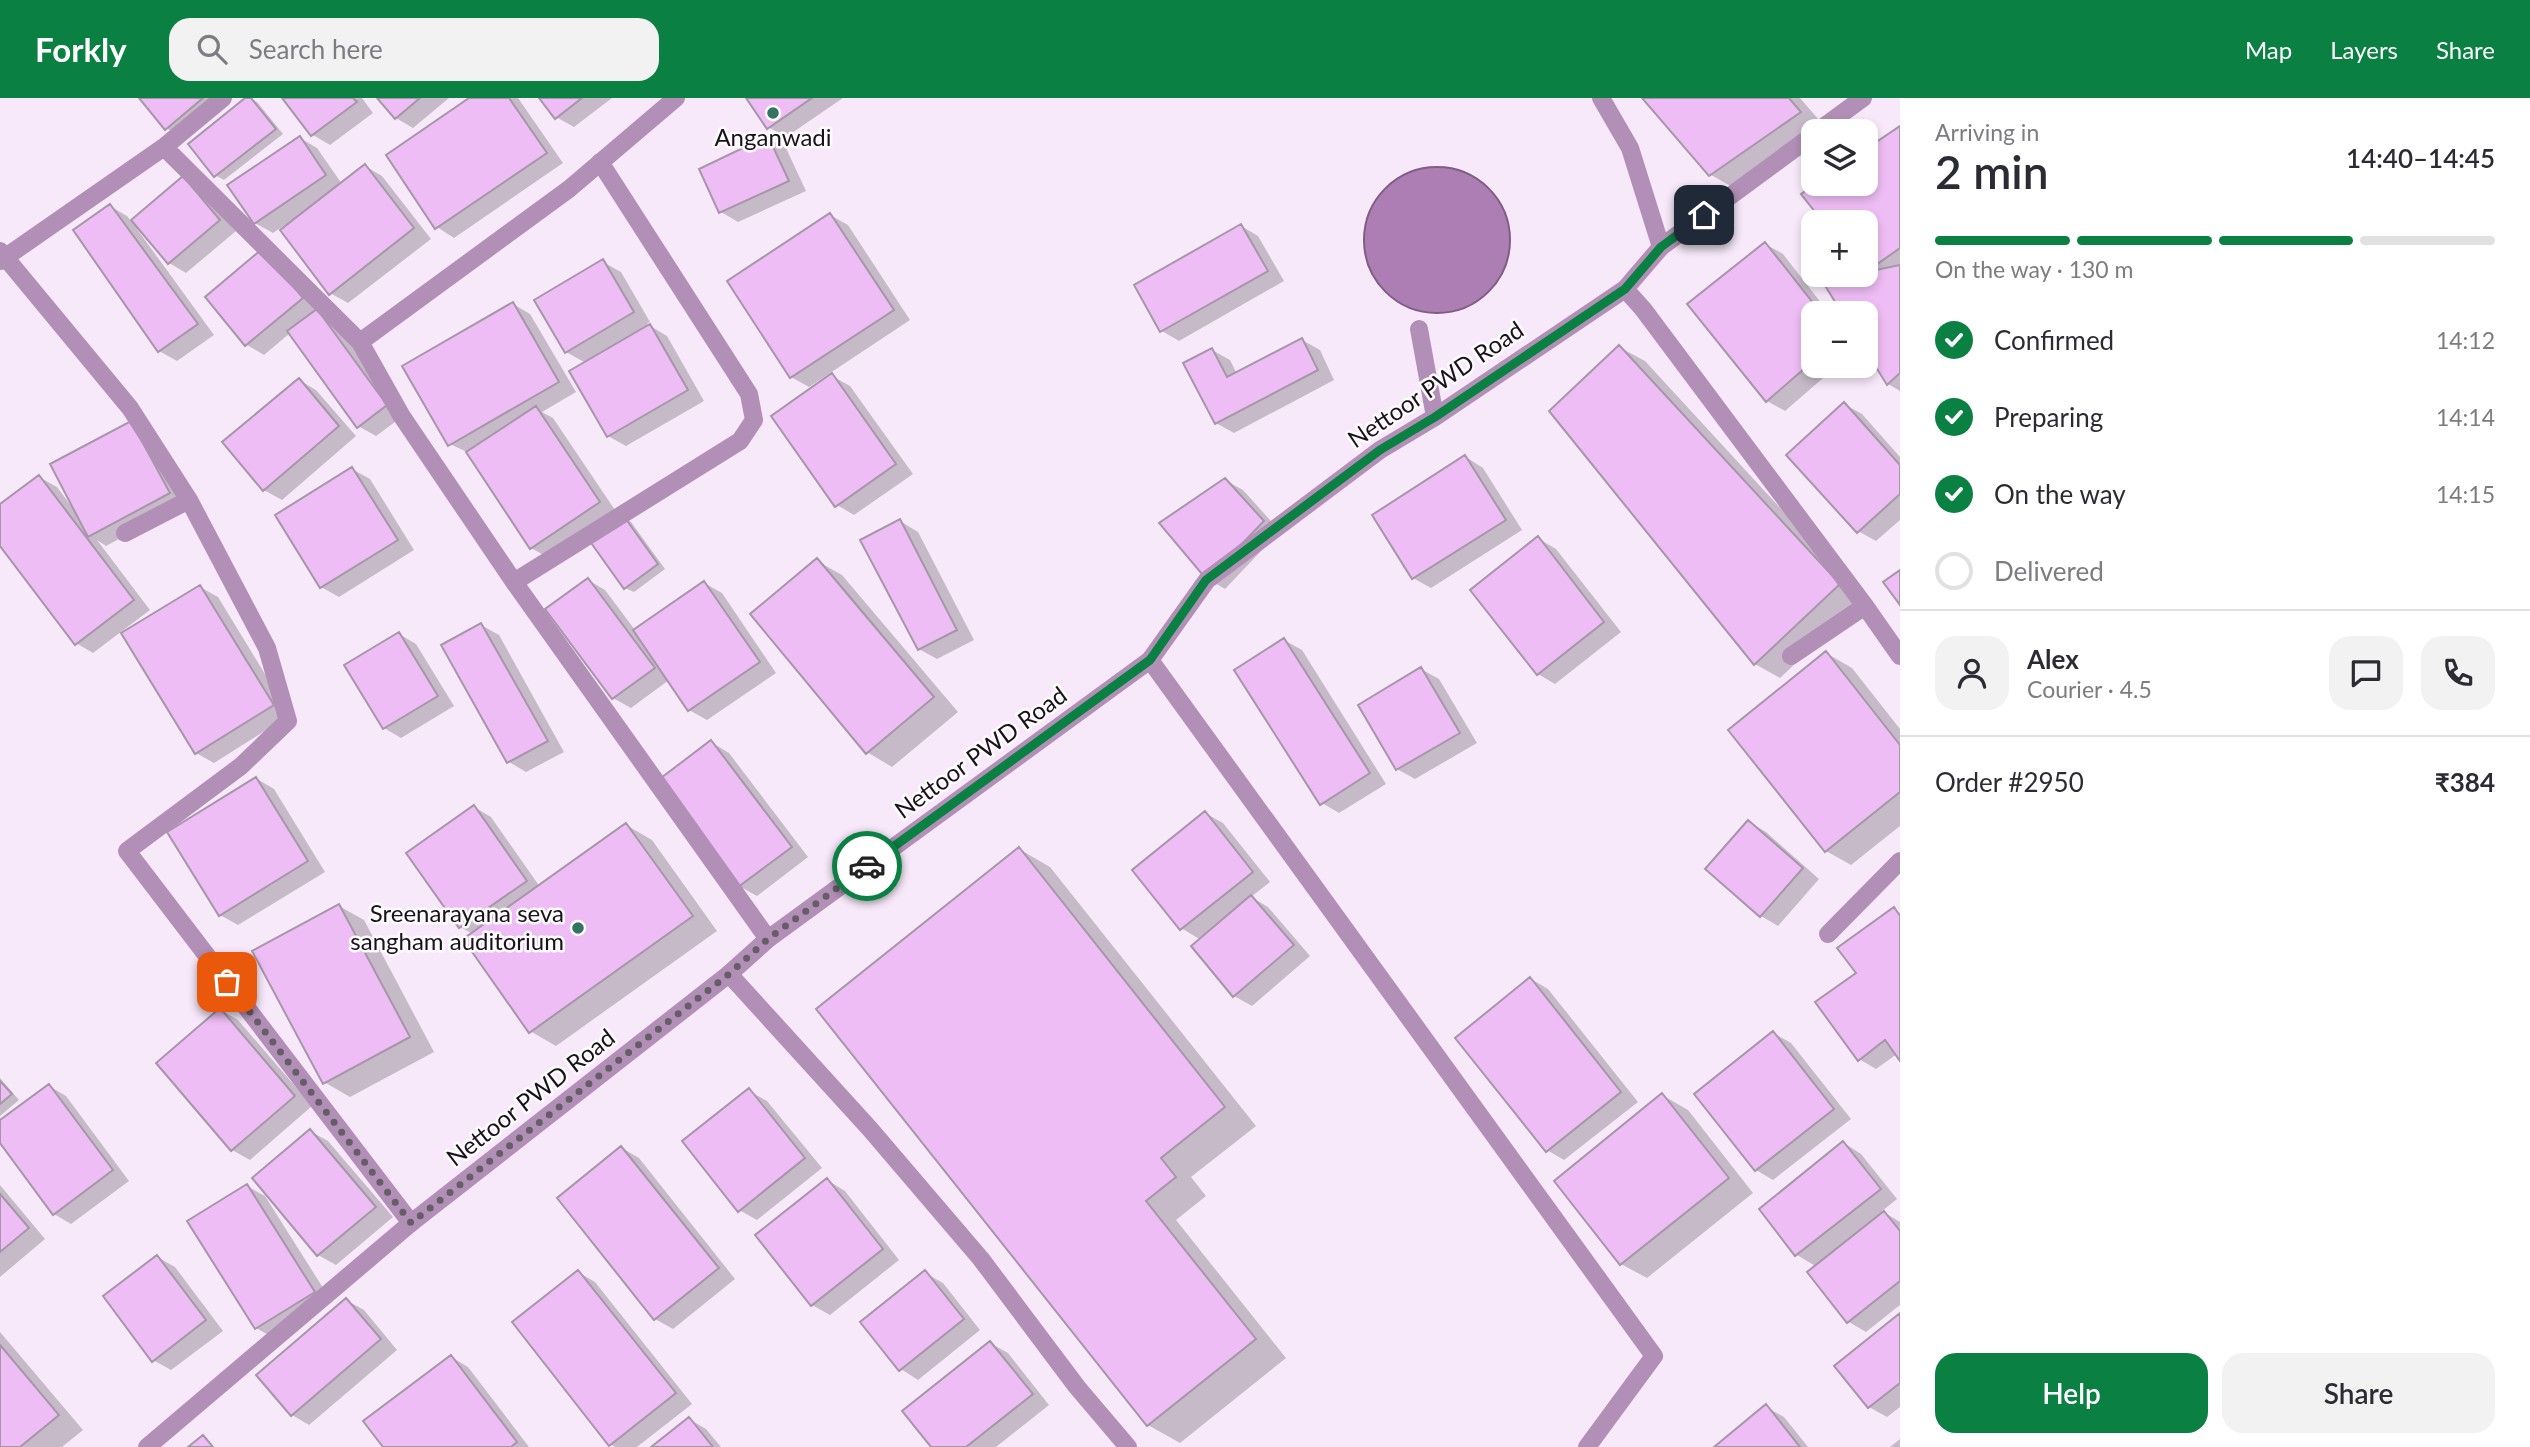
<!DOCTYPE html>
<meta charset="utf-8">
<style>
:root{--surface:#fff;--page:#f2f2f3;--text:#2b2b33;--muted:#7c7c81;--line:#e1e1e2;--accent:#0b8043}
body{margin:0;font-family:Lato,sans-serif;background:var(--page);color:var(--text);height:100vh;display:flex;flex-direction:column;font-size:26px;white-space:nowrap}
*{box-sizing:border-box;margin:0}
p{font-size:23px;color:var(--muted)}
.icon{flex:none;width:38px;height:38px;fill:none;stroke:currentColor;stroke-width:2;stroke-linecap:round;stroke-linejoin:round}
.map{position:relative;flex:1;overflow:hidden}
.side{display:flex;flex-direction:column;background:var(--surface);width:630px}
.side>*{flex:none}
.controls{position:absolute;left:1801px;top:21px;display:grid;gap:14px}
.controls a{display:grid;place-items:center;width:77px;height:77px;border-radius:14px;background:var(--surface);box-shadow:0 4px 10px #0003;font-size:35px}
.pin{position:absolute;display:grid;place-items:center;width:60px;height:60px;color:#fff;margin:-30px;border-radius:14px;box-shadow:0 4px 10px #0006}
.courier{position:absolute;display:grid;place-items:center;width:70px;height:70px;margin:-35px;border:5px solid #0b8043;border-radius:50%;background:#fff;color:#222;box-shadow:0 2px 9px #0007}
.headline em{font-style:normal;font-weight:600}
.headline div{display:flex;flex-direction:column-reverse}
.headline{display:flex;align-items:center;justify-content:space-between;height:119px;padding:0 35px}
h1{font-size:46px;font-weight:600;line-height:52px}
.bar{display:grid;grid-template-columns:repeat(4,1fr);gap:10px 7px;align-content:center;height:84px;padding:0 35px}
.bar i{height:9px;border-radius:5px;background:var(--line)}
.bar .selected{background:var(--accent)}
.bar p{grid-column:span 4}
.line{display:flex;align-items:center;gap:18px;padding:0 35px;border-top:2px solid var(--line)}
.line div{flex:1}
.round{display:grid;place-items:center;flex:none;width:74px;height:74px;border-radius:21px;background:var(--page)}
ol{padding:0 35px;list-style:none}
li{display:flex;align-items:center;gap:21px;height:77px}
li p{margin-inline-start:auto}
li .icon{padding:7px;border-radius:50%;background:var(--accent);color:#fff;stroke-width:4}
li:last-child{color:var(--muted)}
li i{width:38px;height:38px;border:4px solid var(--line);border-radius:50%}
.button{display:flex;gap:14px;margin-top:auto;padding:14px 35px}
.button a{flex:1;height:80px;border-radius:21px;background:var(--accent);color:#fff;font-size:28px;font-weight:600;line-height:80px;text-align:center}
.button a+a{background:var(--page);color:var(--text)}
header{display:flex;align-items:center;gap:42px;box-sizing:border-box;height:98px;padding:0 35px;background:var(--accent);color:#fff}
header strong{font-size:33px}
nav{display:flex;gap:38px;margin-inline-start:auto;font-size:24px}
.search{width:490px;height:63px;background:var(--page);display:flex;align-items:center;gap:18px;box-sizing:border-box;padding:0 24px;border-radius:21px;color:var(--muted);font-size:26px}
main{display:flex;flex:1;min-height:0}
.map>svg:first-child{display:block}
</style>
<header>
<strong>Forkly</strong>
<div class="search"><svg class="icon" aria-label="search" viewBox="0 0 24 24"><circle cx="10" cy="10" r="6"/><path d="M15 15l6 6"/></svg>Search here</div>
<nav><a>Map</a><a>Layers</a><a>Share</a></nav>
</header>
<main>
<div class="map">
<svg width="1900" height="1349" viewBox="0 0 1900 1349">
<rect width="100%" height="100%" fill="#f8e9fa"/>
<path fill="#ac7eb3" stroke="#805e84" stroke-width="2" d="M1364 142a73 73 0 1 1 146 0a73 73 0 1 1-146 0Z"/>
<path fill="#0003" d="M 141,0 L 232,0 L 184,40 L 166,30 Z
M 247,0 L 257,4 L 283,36 L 224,82 L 215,77 Z
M 284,0 L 362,0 L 373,15 L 330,47 L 313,37 Z
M 379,0 L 449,0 L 413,30 L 396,20 Z
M 472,0 L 518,0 L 563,65 L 454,140 L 437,129 Z
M 541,0 L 612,0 L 574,29 L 556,19 Z
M 748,0 L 843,0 L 786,39 L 768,29 Z
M 1644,0 L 1800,0 L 1825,29 L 1736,91 L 1711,77 Z
M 1900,30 L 1900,293 L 1888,286 L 1866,250 L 1866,215 L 1844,215 L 1822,178 L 1866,177 L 1866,124 L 1826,124 L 1803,97 L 1819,86 L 1866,86 L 1866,54 Z
M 300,40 L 317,50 L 342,86 L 365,68 L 382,78 L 431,141 L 348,205 L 330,195 L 292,122 L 273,135 L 255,125 Z
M 768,40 L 786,50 L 806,93 L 738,124 L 721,114 Z
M 183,80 L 236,133 L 186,175 L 169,165 L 139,129 L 137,131 L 214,237 L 177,263 L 159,253 L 110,108 L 127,118 L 131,123 Z
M 830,117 L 848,127 L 910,222 L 809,289 L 791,279 Z
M 1241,128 L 1258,138 L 1284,183 L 1179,243 L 1162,233 L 1137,188 Z
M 1765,146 L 1783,156 L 1829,215 L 1813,215 L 1813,268 L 1837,268 L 1785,313 L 1767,303 L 1689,206 Z
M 262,153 L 335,223 L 403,318 L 376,338 L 358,328 L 290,235 L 264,257 L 247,247 Z
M 603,164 L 621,174 L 650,224 L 647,226 L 667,238 L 704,303 L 626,348 L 608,338 L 586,265 L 566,254 Z
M 513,206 L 530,216 L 576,294 L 542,314 L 553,320 L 617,415 L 549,460 L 531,450 L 469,355 L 450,346 Z
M 1302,242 L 1320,252 L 1334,282 L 1234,335 L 1216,325 L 1212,252 L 1230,262 L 1237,276 Z
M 1619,249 L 1645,263 L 1864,501 L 1780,580 L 1755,566 Z
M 832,278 L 850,288 L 913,376 L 854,417 L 837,407 Z
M 299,282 L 316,292 L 356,338 L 282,402 L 264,392 Z
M 1844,306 L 1862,316 L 1900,359 L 1900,422 L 1876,443 L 1858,433 Z
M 131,325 L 186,405 L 106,448 L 97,442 L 150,512 L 93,555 L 76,545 L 0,445 L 0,408 L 39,379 L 57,389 L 72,409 L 73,408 Z
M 1466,359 L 1483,370 L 1522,432 L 1431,490 L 1413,480 Z
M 352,371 L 370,381 L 414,452 L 339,499 L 321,489 Z
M 1225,382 L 1243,392 L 1280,433 L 1225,491 L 1208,481 Z
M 623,419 L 631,424 L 665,471 L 634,494 L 625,490 Z
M 900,423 L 918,434 L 974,542 L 937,561 L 919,551 Z
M 1539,441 L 1556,451 L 1621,534 L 1555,586 L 1538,576 Z
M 817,463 L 842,477 L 958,614 L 892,669 L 867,654 Z
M 588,482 L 605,492 L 635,532 L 704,485 L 722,495 L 776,575 L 707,622 L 689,612 L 669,582 L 631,610 L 613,600 Z
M 200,489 L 218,499 L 290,617 L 214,665 L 196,655 Z
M 481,527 L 499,537 L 564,654 L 526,674 L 509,664 L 443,548 Z
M 399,536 L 416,546 L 454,608 L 401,640 L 384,630 Z
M 1284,542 L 1302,552 L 1386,686 L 1339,715 L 1322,705 Z
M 1826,555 L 1852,570 L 1900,631 L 1900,728 L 1851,767 L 1826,753 Z
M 1421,571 L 1439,581 L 1477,645 L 1415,681 L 1397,671 Z
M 711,644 L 729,655 L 808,759 L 757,798 L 739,788 Z
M 257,681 L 274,691 L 325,774 L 238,827 L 220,817 Z
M 474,709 L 491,719 L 540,789 L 626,727 L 652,742 L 717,833 L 556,948 L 530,933 L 473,836 L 460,829 Z
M 1205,715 L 1223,725 L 1270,784 L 1251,799 L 1268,809 L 1310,858 L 1252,908 L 1234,898 L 1193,848 L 1201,842 L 1181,830 Z
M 1749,724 L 1766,734 L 1819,781 L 1778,828 L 1761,818 Z
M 1019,751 L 1050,769 L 1256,1028 L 1191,1079 L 1206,1098 L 1176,1122 L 1286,1260 L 1180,1345 L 1148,1327 Z
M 339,808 L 364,822 L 434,954 L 350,999 L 324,984 Z
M 1894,811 L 1900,815 L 1900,960 L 1897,956 L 1876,971 L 1859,961 L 1859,875 Z
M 1531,881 L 1548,891 L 1638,1004 L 1564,1062 L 1547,1052 Z
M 221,912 L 238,922 L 312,1008 L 250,1062 L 232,1052 Z
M 1773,935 L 1791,945 L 1851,1021 L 1773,1082 L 1756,1072 Z
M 0,980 L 19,1002 L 0,1018 Z
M 49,988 L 66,998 L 129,1083 L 71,1126 L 54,1116 L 0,1042 L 0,1025 Z
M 749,993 L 767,1003 L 822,1070 L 757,1122 L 739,1112 Z
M 1662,997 L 1688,1012 L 1753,1095 L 1647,1180 L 1621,1166 Z
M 310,1033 L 328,1043 L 393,1119 L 336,1167 L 318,1157 Z
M 1844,1045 L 1861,1056 L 1897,1101 L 1882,1113 L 1900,1124 L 1900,1207 L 1866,1234 L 1849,1224 L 1809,1175 L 1817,1169 L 1797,1157 L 1761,1112 Z
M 622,1050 L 639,1060 L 735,1181 L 673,1231 L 655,1221 Z
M 827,1082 L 845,1093 L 899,1162 L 830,1217 L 812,1207 Z
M 0,1087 L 45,1141 L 0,1179 Z
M 247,1088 L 265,1098 L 332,1204 L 274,1240 L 256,1230 Z
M 157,1159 L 175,1169 L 223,1233 L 171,1272 L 153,1262 Z
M 578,1174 L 595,1184 L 692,1306 L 637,1349 L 615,1349 L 610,1346 Z
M 925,1175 L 943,1185 L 980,1232 L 918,1282 L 901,1271 Z
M 346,1202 L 364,1212 L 397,1252 L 309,1327 L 292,1317 Z
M 1900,1217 L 1900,1309 L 1887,1319 L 1869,1309 Z
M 0,1234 L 83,1332 L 62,1349 L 0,1349 Z
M 990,1245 L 1008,1255 L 1049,1307 L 996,1349 L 934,1349 Z
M 451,1259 L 468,1269 L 529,1349 L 385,1349 Z
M 1766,1309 L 1784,1319 L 1808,1349 L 1716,1349 Z
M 689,1321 L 706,1331 L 721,1349 L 654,1349 Z
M 1900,1341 L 1900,1349 L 1890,1349 Z"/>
<path fill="#eebdf5" stroke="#a597a7" stroke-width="2" d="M 139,0 L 203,0 L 165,32 Z
M 245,0 L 251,0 L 276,31 L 214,79 L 188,46 Z
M 282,0 L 353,0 L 357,4 L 311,38 Z
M 377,0 L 420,0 L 395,21 Z
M 469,0 L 509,0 L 547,55 L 435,131 L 386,57 Z
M 539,0 L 582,0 L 555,21 Z
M 746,0 L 812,0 L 767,31 Z
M 1642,0 L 1789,0 L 1801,14 L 1709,78 Z
M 1900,28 L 1900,150 L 1866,174 L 1866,124 L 1823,124 L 1801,96 L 1816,86 L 1866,86 L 1866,51 Z
M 300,38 L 326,77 L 254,126 L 227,87 Z
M 768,38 L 789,83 L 719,115 L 699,71 Z
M 365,66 L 414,130 L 329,197 L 280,132 Z
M 183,78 L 220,122 L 168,166 L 131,122 Z
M 110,106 L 198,226 L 158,254 L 73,132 Z
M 830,115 L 894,212 L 790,280 L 727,183 Z
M 1241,126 L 1268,173 L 1160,234 L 1134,187 Z
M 1765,144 L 1821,215 L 1813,215 L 1813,263 L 1766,304 L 1687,206 Z
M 262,151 L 303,200 L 245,248 L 205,199 Z
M 603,161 L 634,214 L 565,255 L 534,202 Z
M 1900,167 L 1900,275 L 1887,287 L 1866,253 L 1866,215 L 1842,215 L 1819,178 L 1866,177 L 1866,174 Z
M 513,204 L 559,284 L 448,348 L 402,268 Z
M 317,211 L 387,307 L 357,330 L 287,233 Z
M 650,226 L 688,292 L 607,339 L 569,273 Z
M 1302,240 L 1318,272 L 1215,326 L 1183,265 L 1212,250 L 1227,279 Z
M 1619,247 L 1840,486 L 1754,567 L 1549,313 Z
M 832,275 L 896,366 L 835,409 L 771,318 Z
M 299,280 L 339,328 L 263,393 L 222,344 Z
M 1844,304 L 1900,367 L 1900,396 L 1857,435 L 1786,357 Z
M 536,308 L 600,404 L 530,451 L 466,354 Z
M 131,323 L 170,395 L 88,439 L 50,366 Z
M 1465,357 L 1506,422 L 1412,481 L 1372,417 Z
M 352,369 L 398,442 L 320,490 L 275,417 Z
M 39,377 L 134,502 L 75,547 L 0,448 L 0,406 Z
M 1225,380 L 1264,423 L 1207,482 L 1159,425 Z
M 623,417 L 658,466 L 624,491 L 589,442 Z
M 900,421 L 957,532 L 918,552 L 860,442 Z
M 1538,438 L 1604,524 L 1537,577 L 1470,492 Z
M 817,460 L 934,599 L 866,656 L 750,516 Z
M 1900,472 L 1900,507 L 1883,484 Z
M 588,480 L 655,570 L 612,601 L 545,511 Z
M 704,483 L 760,564 L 688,613 L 633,532 Z
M 200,487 L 274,607 L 195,656 L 121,535 Z
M 481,525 L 548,643 L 507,665 L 441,547 Z
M 399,534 L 438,598 L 383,631 L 344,567 Z
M 1284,540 L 1370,675 L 1320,707 L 1234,572 Z
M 1826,553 L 1900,647 L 1900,694 L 1825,754 L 1728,632 Z
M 1421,569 L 1460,635 L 1396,672 L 1358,607 Z
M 711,642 L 792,749 L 738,789 L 657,683 Z
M 256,679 L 308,763 L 219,818 L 167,734 Z
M 474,707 L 527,783 L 459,830 L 406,755 Z
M 1205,713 L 1253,774 L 1180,832 L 1132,772 Z
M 1748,722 L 1803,770 L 1760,819 L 1705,771 Z
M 626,725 L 693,818 L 529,935 L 463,841 Z
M 1019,749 L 1225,1009 L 1161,1060 L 1176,1079 L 1146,1103 L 1256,1241 L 1147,1328 L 816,911 Z
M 1251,797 L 1294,847 L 1233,899 L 1191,848 Z
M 339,806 L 410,939 L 323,986 L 252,853 Z
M 1894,809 L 1900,818 L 1900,963 L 1885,942 L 1858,963 L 1815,904 L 1856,875 L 1837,850 Z
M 1530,879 L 1621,994 L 1546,1054 L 1455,940 Z
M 220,910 L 295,998 L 231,1053 L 156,965 Z
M 1773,933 L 1834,1011 L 1755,1073 L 1694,996 Z
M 0,983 L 12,996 L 0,1006 Z
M 49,986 L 113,1072 L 53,1117 L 0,1045 L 0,1022 Z
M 749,990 L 805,1060 L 738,1114 L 682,1043 Z
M 1662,995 L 1729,1080 L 1620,1167 L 1554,1083 Z
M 310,1031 L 376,1109 L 317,1158 L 252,1080 Z
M 1843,1043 L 1881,1091 L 1795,1158 L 1759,1111 Z
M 621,1048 L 719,1170 L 654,1222 L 557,1100 Z
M 827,1080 L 883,1151 L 811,1208 L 755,1137 Z
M 247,1086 L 315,1194 L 255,1231 L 187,1123 Z
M 0,1096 L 29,1130 L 0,1154 Z
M 1884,1113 L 1900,1133 L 1900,1183 L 1847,1225 L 1807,1174 Z
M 157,1157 L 206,1222 L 152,1264 L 103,1198 Z
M 578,1172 L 676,1295 L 609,1348 L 512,1224 Z
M 925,1172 L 964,1221 L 899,1273 L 860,1224 Z
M 346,1200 L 381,1241 L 291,1318 L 256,1277 Z
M 1900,1215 L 1900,1285 L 1868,1310 L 1834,1268 Z
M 990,1243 L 1033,1296 L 966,1349 L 931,1349 L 902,1313 Z
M 0,1247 L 59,1317 L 20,1349 L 0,1349 Z
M 451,1257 L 517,1344 L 511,1349 L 383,1349 L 363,1323 Z
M 1766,1306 L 1800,1349 L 1714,1349 Z
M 689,1319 L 713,1349 L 651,1349 Z
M 203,1337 L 213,1349 L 188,1349 Z"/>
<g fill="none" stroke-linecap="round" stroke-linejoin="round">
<path stroke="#b28fb6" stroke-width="18" d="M 1625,191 L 1643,211 L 1865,508 L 1791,558
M 1419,231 L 1435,319
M 1865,508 L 1900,558
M 1828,836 L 1900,763"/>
<path stroke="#b28fb6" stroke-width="18" d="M 676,0 L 569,91 L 360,244 L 401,317 L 514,484 L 768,841
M 1601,0 L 1630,50 L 1661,149
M 164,49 L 360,244
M 0,153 L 130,310 L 189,402 L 267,550 L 288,623 L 241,668 L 127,753 L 411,1125
M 0,163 L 164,49 L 223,0
M 125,435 L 189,402
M 514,484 L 740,343 L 754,322 L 749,296 L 600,64
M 1150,562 L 1654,1258 L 1587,1349
M 729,876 L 870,1031 L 981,1161 L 1077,1289 L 1128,1349"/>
<path stroke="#b28fb6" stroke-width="18" d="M 1818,33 L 1863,0
M 147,1349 L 411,1125 L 729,876 L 768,841 L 1150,562 L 1207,482 L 1380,352 L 1435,319 L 1625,191 L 1661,149 L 1813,37"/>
</g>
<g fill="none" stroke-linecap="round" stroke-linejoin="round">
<path stroke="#665e67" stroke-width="7" stroke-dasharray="0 12.6" d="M 227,884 L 411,1125 L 729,876 L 768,841 L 867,768"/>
<path stroke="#0b8043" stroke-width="9" d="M 867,768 L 1150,562 L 1206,482 L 1380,352 L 1435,319 L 1625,191 L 1661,149 L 1704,117"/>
</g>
<g fill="#337361" stroke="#fefbfe" stroke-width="2.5">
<circle cx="773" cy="15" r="7"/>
<circle cx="578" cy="830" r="7"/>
</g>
<g text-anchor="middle" stroke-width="5" stroke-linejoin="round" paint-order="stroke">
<g font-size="24" fill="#181318" stroke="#fefbfe">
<text x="773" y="48">Anganwadi</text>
<text x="564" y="824" text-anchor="end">Sreenarayana seva<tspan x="564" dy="28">sangham auditorium</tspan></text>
</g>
<g font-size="24" fill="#181318" stroke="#fefbfe">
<text transform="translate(1436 287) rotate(-34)" y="8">Nettoor PWD Road</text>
<text transform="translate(981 655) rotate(-36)" y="8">Nettoor PWD Road</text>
<text transform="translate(531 1000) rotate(-38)" y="8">Nettoor PWD Road</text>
</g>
</g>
</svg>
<div class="controls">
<a><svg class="icon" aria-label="layers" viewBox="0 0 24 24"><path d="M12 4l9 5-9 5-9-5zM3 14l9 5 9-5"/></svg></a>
<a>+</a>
<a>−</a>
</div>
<div class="pin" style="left:227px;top:884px;background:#ea580c"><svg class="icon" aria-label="bag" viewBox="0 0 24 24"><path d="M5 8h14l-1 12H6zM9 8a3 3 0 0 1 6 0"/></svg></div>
<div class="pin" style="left:1704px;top:117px;background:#1f2937"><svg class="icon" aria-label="home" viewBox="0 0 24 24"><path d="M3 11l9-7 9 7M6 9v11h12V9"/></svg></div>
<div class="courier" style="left:867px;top:768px"><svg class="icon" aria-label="car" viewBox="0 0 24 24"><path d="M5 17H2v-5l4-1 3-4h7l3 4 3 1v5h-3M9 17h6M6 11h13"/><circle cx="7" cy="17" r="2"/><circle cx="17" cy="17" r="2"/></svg></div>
</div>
<section class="side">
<div class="headline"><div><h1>2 min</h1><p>Arriving in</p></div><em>14:40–14:45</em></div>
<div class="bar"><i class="selected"></i><i class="selected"></i><i class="selected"></i><i></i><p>On the way · 130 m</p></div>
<ol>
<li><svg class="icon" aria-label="check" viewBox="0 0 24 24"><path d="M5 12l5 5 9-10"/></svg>Confirmed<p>14:12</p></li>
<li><svg class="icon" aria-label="check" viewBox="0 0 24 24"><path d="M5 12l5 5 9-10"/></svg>Preparing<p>14:14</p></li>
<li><svg class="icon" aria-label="check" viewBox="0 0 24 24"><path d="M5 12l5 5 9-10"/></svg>On the way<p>14:15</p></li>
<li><i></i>Delivered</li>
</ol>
<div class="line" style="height:126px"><a class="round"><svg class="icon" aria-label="person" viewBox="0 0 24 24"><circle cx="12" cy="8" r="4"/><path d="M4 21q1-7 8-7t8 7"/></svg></a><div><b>Alex</b><p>Courier · 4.5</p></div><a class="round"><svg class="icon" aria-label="chat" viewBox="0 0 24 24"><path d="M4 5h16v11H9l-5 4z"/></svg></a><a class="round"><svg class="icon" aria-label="phone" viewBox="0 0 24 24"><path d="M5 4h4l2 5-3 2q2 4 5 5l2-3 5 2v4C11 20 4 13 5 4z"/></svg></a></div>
<div class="line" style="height:91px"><div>Order #2950</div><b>₹384</b></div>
<div class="button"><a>Help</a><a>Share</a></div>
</section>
</main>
